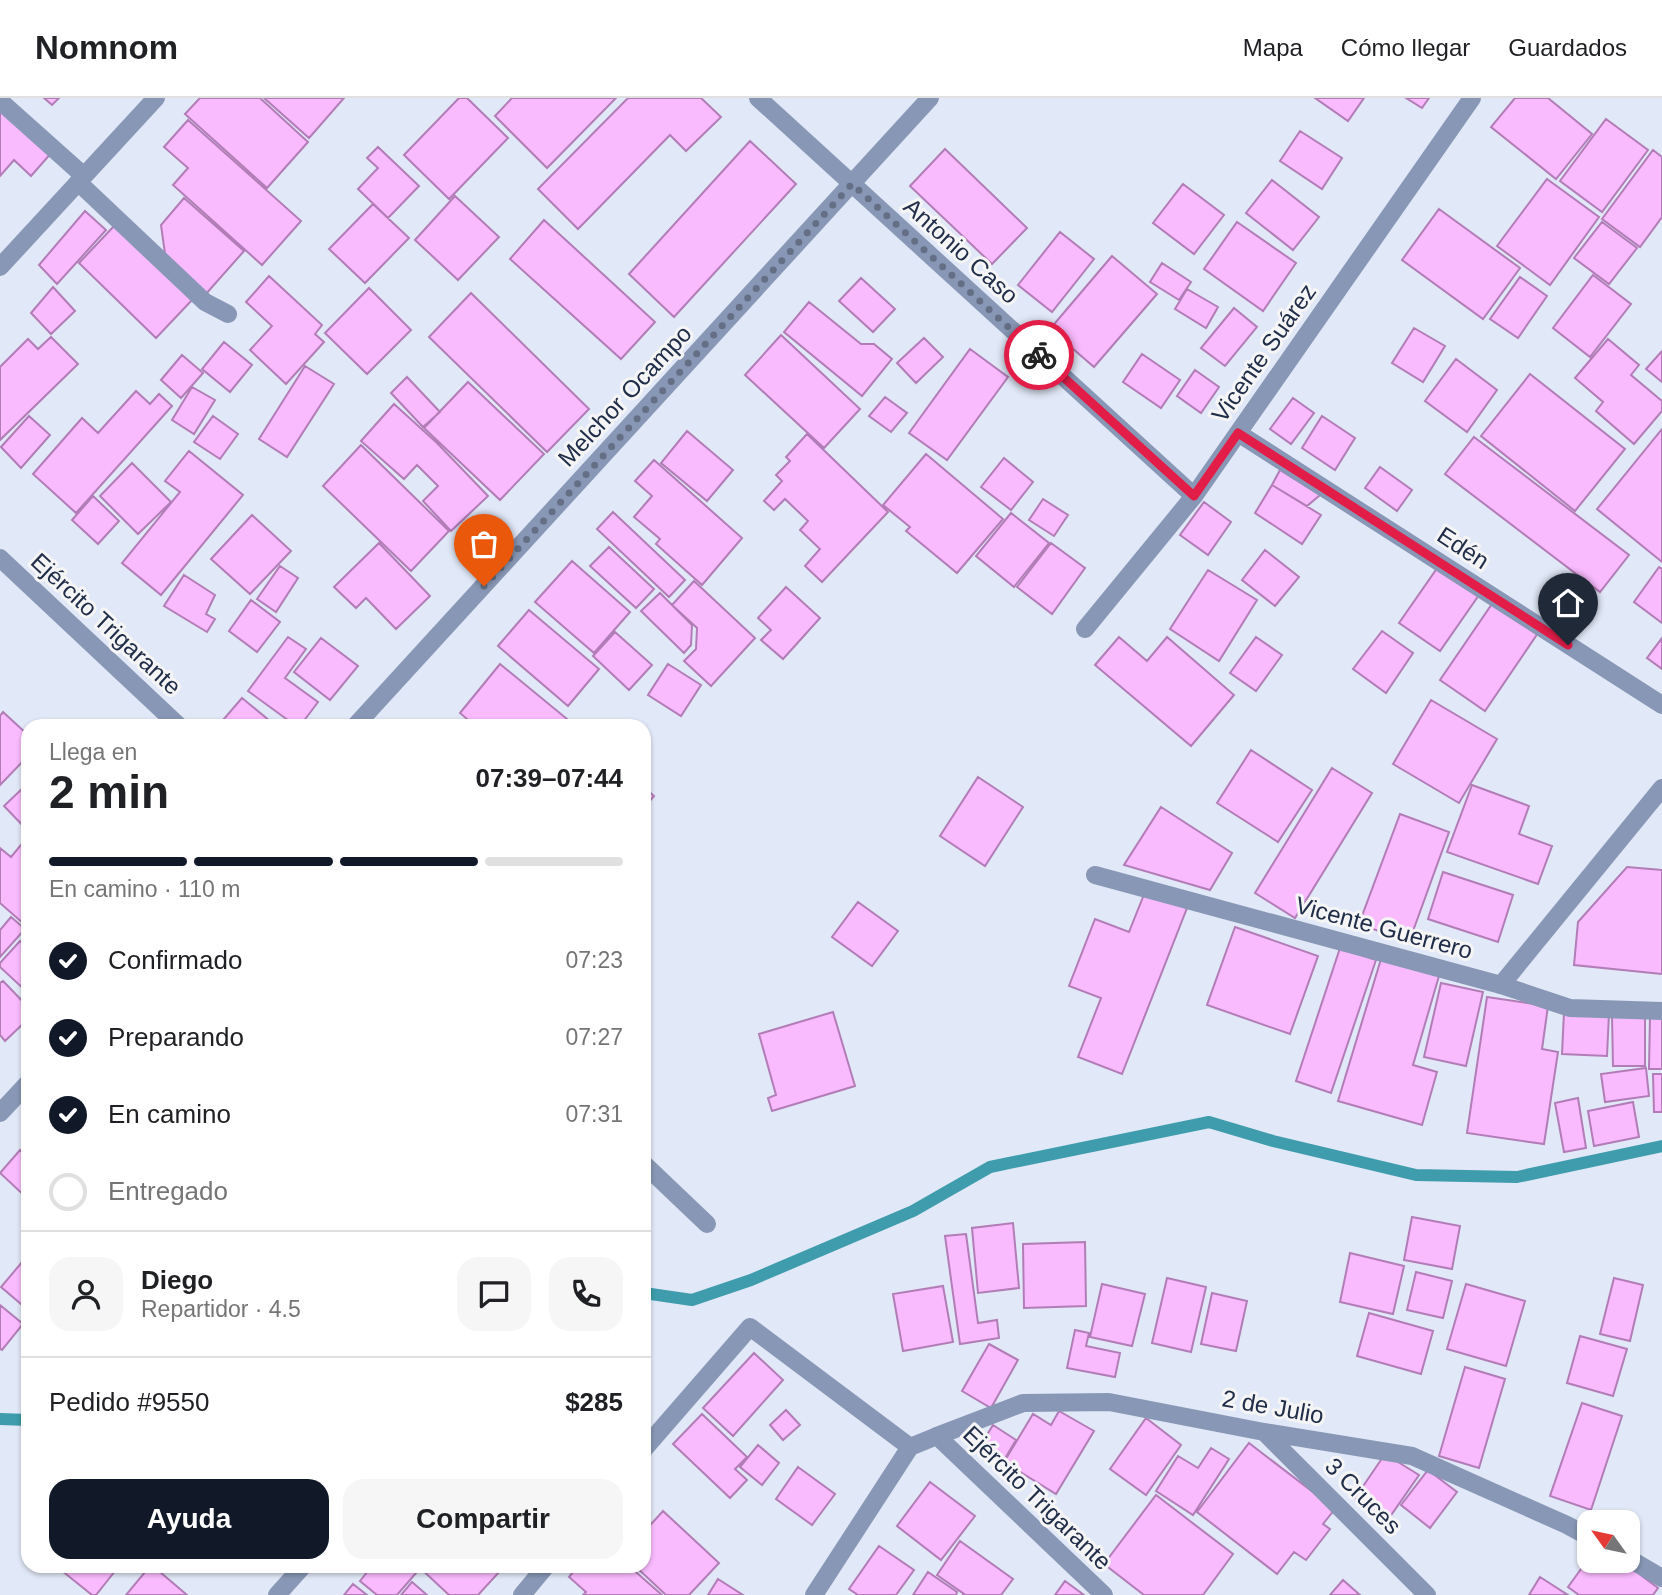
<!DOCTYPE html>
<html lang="es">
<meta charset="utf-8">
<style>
:root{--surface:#fff;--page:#f6f6f6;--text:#202124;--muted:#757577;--line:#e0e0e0;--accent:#111827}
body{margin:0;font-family:Arial,sans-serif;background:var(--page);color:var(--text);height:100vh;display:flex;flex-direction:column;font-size:26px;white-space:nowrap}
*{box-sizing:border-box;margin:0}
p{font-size:23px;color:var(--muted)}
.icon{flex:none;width:38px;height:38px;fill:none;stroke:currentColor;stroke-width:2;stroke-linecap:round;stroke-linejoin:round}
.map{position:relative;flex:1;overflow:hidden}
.panel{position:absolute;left:21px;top:621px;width:630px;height:854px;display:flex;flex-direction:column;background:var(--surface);border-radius:21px;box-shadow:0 2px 5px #0004}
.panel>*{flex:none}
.needle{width:46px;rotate:303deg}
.buttons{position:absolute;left:1577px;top:1412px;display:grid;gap:14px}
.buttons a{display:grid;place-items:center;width:63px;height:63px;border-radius:14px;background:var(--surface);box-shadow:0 2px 5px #0004;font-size:35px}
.pin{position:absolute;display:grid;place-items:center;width:60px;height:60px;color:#fff;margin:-72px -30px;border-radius:50% 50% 50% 0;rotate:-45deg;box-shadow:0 0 7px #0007}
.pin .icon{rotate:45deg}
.courier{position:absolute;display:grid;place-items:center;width:70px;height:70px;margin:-35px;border:5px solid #e11d48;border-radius:50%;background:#fff;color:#222;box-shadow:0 2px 9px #0007}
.summary em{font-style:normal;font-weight:800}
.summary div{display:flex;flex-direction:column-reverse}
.summary{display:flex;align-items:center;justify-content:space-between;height:119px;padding:0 28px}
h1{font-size:46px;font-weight:800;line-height:52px}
.bar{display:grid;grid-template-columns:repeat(4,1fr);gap:10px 7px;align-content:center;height:84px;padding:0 28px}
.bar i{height:9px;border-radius:5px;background:var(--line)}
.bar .active{background:var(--accent)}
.bar p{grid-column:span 4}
.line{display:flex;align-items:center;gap:18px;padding:0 28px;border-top:2px solid var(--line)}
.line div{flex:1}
.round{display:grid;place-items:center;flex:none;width:74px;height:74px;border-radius:21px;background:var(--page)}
ol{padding:0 28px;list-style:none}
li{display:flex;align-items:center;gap:21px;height:77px}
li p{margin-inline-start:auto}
li .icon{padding:7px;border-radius:50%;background:var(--accent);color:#fff;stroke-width:4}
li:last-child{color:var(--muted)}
li i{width:38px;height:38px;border:4px solid var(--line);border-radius:50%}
.action{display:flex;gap:14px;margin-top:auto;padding:14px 28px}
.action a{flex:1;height:80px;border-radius:21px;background:var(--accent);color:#fff;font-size:28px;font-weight:800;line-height:80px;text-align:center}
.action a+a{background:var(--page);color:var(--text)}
header{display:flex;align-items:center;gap:42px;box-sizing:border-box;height:98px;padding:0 35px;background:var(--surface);border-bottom:2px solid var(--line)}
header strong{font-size:33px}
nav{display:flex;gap:38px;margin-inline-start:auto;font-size:24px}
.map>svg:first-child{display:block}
</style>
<header>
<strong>Nomnom</strong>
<nav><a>Mapa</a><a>Cómo llegar</a><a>Guardados</a></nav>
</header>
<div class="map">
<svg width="1662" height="1497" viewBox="0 0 1662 1497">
<rect width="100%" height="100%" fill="#e1e8f7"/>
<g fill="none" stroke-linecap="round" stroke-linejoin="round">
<path stroke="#3e9cac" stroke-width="12" d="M 644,1195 L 692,1202 L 751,1182 L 913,1113 L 990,1069 L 1209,1024 L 1273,1043 L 1416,1077 L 1517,1079 L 1662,1048
M 0,1321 L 28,1322"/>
</g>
<path fill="#f9bbfe" stroke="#b27cb7" stroke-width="2" d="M 44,0 L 59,0 L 52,7 Z
M 200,0 L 260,0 L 308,44 L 267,90 L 185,16 Z
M 264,0 L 344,0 L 309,40 Z
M 459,0 L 467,0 L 508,40 L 449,101 L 404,57 Z
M 512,0 L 616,0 L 547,70 L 495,18 Z
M 628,0 L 701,0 L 721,19 L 686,53 L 670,37 L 578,131 L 538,91 Z
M 1315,0 L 1364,0 L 1348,23 Z
M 1406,0 L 1429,0 L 1422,10 Z
M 1515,0 L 1548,0 L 1592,36 L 1556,81 L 1491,29 Z
M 0,5 L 53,53 L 31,78 L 14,62 L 0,78 Z
M 1606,21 L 1648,52 L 1602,114 L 1560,83 Z
M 188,22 L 301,123 L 262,167 L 173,87 L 188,70 L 164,49 Z
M 1300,33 L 1342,60 L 1322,91 L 1280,63 Z
M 750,43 L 796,86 L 674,219 L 629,176 Z
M 378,49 L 419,88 L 388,120 L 358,91 L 378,70 L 367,60 Z
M 945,51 L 1027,130 L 992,166 L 910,88 Z
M 1653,52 L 1662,59 L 1662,119 L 1640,149 L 1602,121 Z
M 1547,81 L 1599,119 L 1550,187 L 1497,148 Z
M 1272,82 L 1319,119 L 1293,152 L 1246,115 Z
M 1183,86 L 1224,117 L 1194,156 L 1153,125 Z
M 455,98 L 499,139 L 458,182 L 415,142 Z
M 184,100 L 244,153 L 205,197 L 166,163 L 161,127 Z
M 373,106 L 409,140 L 365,185 L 329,151 Z
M 1439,111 L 1520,170 L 1483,221 L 1402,162 Z
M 85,113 L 106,132 L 57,186 L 39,167 Z
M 544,122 L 655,224 L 621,261 L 510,161 Z
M 1237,124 L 1296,165 L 1263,213 L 1204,171 Z
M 1602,124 L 1637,150 L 1609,186 L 1574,160 Z
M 116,126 L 193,201 L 156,240 L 79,165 Z
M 1060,134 L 1094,161 L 1052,214 L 1018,187 Z
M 1112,158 L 1157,196 L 1094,269 L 1050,231 Z
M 1162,165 L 1191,184 L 1179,202 L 1150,184 Z
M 1593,177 L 1631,206 L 1590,259 L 1553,230 Z
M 269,178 L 322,227 L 315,236 L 324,244 L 286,286 L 250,252 L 272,228 L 246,204 Z
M 1520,179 L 1547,198 L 1518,240 L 1490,221 Z
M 861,180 L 895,211 L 873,234 L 839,203 Z
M 53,189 L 75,213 L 51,236 L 31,215 Z
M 369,190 L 411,232 L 367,276 L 325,235 Z
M 1187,191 L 1218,209 L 1206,230 L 1175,211 Z
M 471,195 L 589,311 L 547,354 L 429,239 Z
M 809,204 L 861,246 L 874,246 L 892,261 L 862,298 L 784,234 Z
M 1234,210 L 1257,229 L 1225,268 L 1201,250 Z
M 1414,230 L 1445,248 L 1423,284 L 1392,265 Z
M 781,237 L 860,311 L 824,350 L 745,277 Z
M 51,239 L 78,266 L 0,342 L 0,269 L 28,241 L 38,251 Z
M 924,240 L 943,259 L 916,285 L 897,265 Z
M 1608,241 L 1639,267 L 1631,277 L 1662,303 L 1662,313 L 1634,346 L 1596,313 L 1603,304 L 1575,280 Z
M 224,244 L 252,267 L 230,294 L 202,271 Z
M 970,251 L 1008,279 L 947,362 L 909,335 Z
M 1662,253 L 1662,284 L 1646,271 Z
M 1142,256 L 1180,282 L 1161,310 L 1123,284 Z
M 182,257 L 203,275 L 181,300 L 161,282 Z
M 1456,261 L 1497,292 L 1467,334 L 1425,303 Z
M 305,268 L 334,286 L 287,359 L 259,341 Z
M 1195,272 L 1219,289 L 1201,315 L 1177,298 Z
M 1530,276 L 1625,351 L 1575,413 L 1481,338 Z
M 407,279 L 440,314 L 423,329 L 391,295 Z
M 468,284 L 544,356 L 500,402 L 424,330 Z
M 192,289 L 215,302 L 194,336 L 172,322 Z
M 136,293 L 150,306 L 159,296 L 172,308 L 76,415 L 33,376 L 82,320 L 98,335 Z
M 885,299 L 907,315 L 891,334 L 869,318 Z
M 1293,300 L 1314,315 L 1291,346 L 1270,331 Z
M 394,306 L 437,345 L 488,398 L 451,433 L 423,403 L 438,388 L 417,367 L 404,381 L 361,343 Z
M 29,318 L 50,337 L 21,370 L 1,349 Z
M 213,318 L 238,336 L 220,361 L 194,344 Z
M 1322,318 L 1355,340 L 1335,372 L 1302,350 Z
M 1662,331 L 1662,464 L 1597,411 Z
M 687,333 L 733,372 L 707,403 L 661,365 Z
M 807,336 L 888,414 L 822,484 L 805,468 L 820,451 L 800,432 L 808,423 L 785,401 L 774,412 L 764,403 L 782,383 L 776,377 L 790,363 L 786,359 Z
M 1474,339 L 1629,457 L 1600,494 L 1445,376 Z
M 361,347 L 449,433 L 411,473 L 323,388 Z
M 189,353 L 243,397 L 161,497 L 122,465 L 180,394 L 165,383 Z
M 926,356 L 1003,421 L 957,475 L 906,433 L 910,429 L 883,407 Z
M 1004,360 L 1033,384 L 1011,412 L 981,389 Z
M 654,362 L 742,440 L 702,487 L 656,446 L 660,441 L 634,419 L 652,398 L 635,383 Z
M 132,365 L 171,404 L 138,436 L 100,398 Z
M 1380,369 L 1412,392 L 1397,413 L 1365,390 Z
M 1280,372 L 1320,397 L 1307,408 L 1272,387 Z
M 1272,387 L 1321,417 L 1302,446 L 1255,415 Z
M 93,398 L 119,423 L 98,446 L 72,422 Z
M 1043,401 L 1068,417 L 1054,438 L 1029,422 Z
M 1204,404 L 1231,424 L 1208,457 L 1180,437 Z
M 613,414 L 685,482 L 669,499 L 597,431 Z
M 1011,415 L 1049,445 L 1014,489 L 976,458 Z
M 252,417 L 291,453 L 250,496 L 211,461 Z
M 379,445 L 430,498 L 396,531 L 366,500 L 356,510 L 334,489 Z
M 1051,445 L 1085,470 L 1052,516 L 1017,489 Z
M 609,449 L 654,491 L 636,510 L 590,468 Z
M 1265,452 L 1299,479 L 1275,508 L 1242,482 Z
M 572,463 L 630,514 L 594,555 L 535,504 Z
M 280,468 L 298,480 L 276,514 L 257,501 Z
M 1438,469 L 1479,497 L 1440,553 L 1399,525 Z
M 1659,469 L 1662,471 L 1662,525 L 1634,504 Z
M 1208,472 L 1257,502 L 1219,563 L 1170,531 Z
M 184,477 L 215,497 L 206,516 L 215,521 L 207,534 L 164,508 Z
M 694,483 L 755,540 L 711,588 L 684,563 L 696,551 L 697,530 L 672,507 Z
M 786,489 L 820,520 L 783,561 L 761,542 L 771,532 L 758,520 Z
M 660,495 L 692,527 L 691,547 L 684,555 L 641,513 Z
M 251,502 L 280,524 L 257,554 L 229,533 Z
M 1494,503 L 1538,535 L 1485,613 L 1440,582 Z
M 529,512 L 599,571 L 568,608 L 498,548 Z
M 1382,533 L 1413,555 L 1386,595 L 1353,571 Z
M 615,534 L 652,567 L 629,592 L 593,558 Z
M 288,539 L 306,551 L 285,580 L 318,604 L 300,628 L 296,628 L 248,593 Z
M 1119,539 L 1147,563 L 1167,539 L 1234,597 L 1191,648 L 1095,567 Z
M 1256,539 L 1282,557 L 1256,593 L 1230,575 Z
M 321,540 L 358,568 L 330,602 L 294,574 Z
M 1662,540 L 1662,571 L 1647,560 Z
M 500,566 L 567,621 L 560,628 L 475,628 L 460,615 Z
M 668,566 L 701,587 L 681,618 L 648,597 Z
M 242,600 L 276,628 L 231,628 L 223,622 Z
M 1431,602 L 1497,641 L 1459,705 L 1393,666 Z
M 3,614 L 28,637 L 28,658 L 0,687 L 0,618 Z
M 1251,652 L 1312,692 L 1278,744 L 1217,705 Z
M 1332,670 L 1372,695 L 1295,820 L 1255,795 Z
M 978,679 L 1023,709 L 985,768 L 940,738 Z
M 28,685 L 28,733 L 4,708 Z
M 1472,687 L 1529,708 L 1519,736 L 1552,748 L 1538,786 L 1447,754 Z
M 644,689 L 654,698 L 644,710 Z
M 1161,709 L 1232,755 L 1210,792 L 1124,767 Z
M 1400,716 L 1449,734 L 1409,844 L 1359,826 Z
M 25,742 L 28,744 L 28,824 L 25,827 L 0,805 L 0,750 L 11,759 Z
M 1627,769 L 1662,772 L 1662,876 L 1574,867 L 1578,824 Z
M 1443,774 L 1513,797 L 1498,844 L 1428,821 Z
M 1145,794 L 1187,810 L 1122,976 L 1078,959 L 1101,900 L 1069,888 L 1095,821 L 1129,834 Z
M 858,804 L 898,833 L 872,868 L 832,839 Z
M 11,819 L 25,831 L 0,859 L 0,832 Z
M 1235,829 L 1318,858 L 1290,936 L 1207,907 Z
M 20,843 L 28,851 L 28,895 L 0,869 L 0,865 Z
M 1340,850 L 1376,862 L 1331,995 L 1296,983 Z
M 1381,861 L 1439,878 L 1413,967 L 1437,974 L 1422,1027 L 1338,1003 Z
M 3,883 L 28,909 L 28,921 L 5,943 L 0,937 L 0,885 Z
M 1441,885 L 1483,894 L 1466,968 L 1424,959 Z
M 1487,899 L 1548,908 L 1542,951 L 1558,954 L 1544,1046 L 1467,1035 Z
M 833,914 L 855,988 L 772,1013 L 768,1000 L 776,997 L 759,936 Z
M 1564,914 L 1609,915 L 1607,958 L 1562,956 Z
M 1612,917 L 1645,917 L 1645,968 L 1613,968 Z
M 1650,918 L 1662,918 L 1662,971 L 1649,971 Z
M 1646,970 L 1649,998 L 1605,1004 L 1601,976 Z
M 1653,976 L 1662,976 L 1662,1014 L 1654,1014 Z
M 1578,1000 L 1586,1050 L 1564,1054 L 1555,1005 Z
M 1633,1004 L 1639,1039 L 1594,1048 L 1588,1013 Z
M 20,1052 L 28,1060 L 28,1101 L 0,1075 Z
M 1412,1119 L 1460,1128 L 1452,1171 L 1404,1162 Z
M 1013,1125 L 1019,1190 L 978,1195 L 972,1130 Z
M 966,1136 L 978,1225 L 997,1222 L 999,1240 L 960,1246 L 945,1138 Z
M 1085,1144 L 1086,1208 L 1024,1210 L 1023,1146 Z
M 1350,1155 L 1404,1168 L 1393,1216 L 1340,1204 Z
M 28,1157 L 28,1212 L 1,1189 Z
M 1416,1174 L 1452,1183 L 1443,1220 L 1407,1212 Z
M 1167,1180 L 1206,1189 L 1191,1254 L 1152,1245 Z
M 1614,1180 L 1643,1187 L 1630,1243 L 1600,1236 Z
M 1102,1186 L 1145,1196 L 1132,1248 L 1090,1239 Z
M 1466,1186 L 1525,1203 L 1506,1268 L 1447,1251 Z
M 943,1188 L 953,1244 L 903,1253 L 893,1196 Z
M 1212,1195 L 1247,1203 L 1236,1253 L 1201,1246 Z
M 0,1207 L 23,1226 L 2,1252 L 0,1251 Z
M 1369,1215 L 1433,1233 L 1421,1276 L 1357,1258 Z
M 1075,1232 L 1089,1235 L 1086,1248 L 1120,1255 L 1115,1279 L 1067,1270 Z
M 1580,1238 L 1627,1251 L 1613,1298 L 1567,1285 Z
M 989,1246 L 1018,1262 L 991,1310 L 962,1293 Z
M 754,1255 L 783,1282 L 733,1338 L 703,1310 Z
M 1465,1269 L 1505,1281 L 1479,1370 L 1439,1358 Z
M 1582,1305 L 1622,1318 L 1591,1412 L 1550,1398 Z
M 786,1312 L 800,1327 L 783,1342 L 770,1327 Z
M 1059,1313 L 1094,1333 L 1056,1396 L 1004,1364 L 1033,1316 L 1051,1327 Z
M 702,1316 L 747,1359 L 735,1371 L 747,1382 L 730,1400 L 673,1346 Z
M 1146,1320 L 1181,1347 L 1146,1397 L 1110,1371 Z
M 993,1327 L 1016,1342 L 1004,1362 L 981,1347 Z
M 1249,1345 L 1335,1411 L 1323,1426 L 1330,1431 L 1306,1462 L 1294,1454 L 1277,1476 L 1197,1414 Z
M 758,1347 L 779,1365 L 762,1387 L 740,1369 Z
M 1211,1350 L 1229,1361 L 1193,1417 L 1156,1393 L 1178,1358 L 1198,1370 Z
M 1385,1356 L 1419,1377 L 1387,1423 L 1355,1400 Z
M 798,1369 L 835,1396 L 812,1427 L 776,1401 Z
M 1428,1372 L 1457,1394 L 1430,1430 L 1401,1407 Z
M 930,1384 L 975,1418 L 941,1462 L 897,1428 Z
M 1156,1397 L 1233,1456 L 1203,1497 L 1144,1497 L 1104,1466 Z
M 663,1413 L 719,1465 L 689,1497 L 666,1497 L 635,1468 L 644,1468 L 644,1434 Z
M 960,1443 L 1013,1481 L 1001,1497 L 963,1497 L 964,1496 L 937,1477 Z
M 879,1448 L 914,1472 L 896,1497 L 858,1497 L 849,1491 Z
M 1589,1460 L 1589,1463 L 1622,1463 L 1658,1490 L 1653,1497 L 1579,1497 L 1568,1489 Z
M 56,1468 L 119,1468 L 96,1497 L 92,1497 Z
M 150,1468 L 153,1468 L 187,1497 L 126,1497 Z
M 372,1468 L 409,1468 L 416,1475 L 397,1497 L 377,1497 L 360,1483 Z
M 418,1468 L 497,1468 L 501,1472 L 478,1497 L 449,1497 Z
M 578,1468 L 629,1468 L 662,1497 L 583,1497 L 586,1494 L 569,1479 Z
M 928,1474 L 957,1494 L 956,1497 L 913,1497 Z
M 1540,1479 L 1568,1497 L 1529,1497 Z
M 718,1481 L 743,1497 L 708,1497 Z
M 1343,1482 L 1360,1497 L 1330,1497 Z
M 1065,1483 L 1084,1497 L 1055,1497 Z
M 412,1484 L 427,1497 L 401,1497 Z
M 353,1486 L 367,1497 L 344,1497 Z"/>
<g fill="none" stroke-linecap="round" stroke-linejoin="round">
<path stroke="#8897b5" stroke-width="18" d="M 1238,335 L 1662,607
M 1095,777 L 1501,887 L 1570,910 L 1662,913
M 1264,1334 L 1427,1497
M 937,1338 L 1023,1305 L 1109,1304 L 1264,1334 L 1412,1358 L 1567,1427 L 1589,1439
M 1628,1460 L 1662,1480"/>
<path stroke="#8897b5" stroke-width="18" d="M 758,0 L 1194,398
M 0,3 L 84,78
M 78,84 L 205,204 L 228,216
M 0,169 L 156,0
M 0,460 L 179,628
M 1085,531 L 1194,398 L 1472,0
M 355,628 L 930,0
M 1501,887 L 1662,690
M 0,1015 L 28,985
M 644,1066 L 707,1126
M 644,1351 L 750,1229 L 910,1349
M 277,1497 L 303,1468
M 522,1497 L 546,1468
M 814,1497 L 910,1349 L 937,1338 L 1104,1497"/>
</g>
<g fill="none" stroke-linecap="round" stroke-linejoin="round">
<path stroke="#646f86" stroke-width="7" stroke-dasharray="0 12.6" d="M 484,488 L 852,86 L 1039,257"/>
<path stroke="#e11d48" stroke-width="9" d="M 1039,257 L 1194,398 L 1238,335 L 1568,547"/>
</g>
<g text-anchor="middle" stroke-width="6" stroke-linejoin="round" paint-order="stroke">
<g font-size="24" fill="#212e49" stroke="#f5f5f5">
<text transform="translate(961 153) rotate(42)" y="8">Antonio Caso</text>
<text transform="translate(1264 255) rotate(-55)" y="8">Vicente Suárez</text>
<text transform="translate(625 298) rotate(-47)" y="8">Melchor Ocampo</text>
<text transform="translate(1463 450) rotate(33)" y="8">Edén</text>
<text transform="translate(106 526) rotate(43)" y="8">Ejército Trigarante</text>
<text transform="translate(1384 830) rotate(15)" y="8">Vicente Guerrero</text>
<text transform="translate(1273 1309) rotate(10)" y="8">2 de Julio</text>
<text transform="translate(1363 1398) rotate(45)" y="8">3 Cruces</text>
<text transform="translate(1037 1400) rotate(44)" y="8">Ejército Trigarante</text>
</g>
</g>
</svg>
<div class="buttons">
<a><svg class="needle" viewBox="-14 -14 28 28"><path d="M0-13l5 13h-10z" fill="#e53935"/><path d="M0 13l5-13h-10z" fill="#757577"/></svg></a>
</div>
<div class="pin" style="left:484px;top:488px;background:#ea580c"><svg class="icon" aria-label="bag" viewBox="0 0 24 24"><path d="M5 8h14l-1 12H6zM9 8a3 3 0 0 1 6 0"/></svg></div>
<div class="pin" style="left:1568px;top:547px;background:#1f2937"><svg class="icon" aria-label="home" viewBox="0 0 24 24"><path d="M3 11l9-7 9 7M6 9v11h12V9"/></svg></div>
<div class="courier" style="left:1039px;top:257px"><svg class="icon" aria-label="bike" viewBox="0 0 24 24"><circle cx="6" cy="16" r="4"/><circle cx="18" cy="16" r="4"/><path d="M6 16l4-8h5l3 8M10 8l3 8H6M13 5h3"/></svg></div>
<section class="panel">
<div class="summary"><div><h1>2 min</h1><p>Llega en</p></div><em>07:39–07:44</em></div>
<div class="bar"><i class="active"></i><i class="active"></i><i class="active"></i><i></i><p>En camino · 110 m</p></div>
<ol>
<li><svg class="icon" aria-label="check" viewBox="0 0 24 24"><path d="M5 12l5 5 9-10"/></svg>Confirmado<p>07:23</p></li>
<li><svg class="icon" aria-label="check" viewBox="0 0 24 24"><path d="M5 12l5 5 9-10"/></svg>Preparando<p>07:27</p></li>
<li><svg class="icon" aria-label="check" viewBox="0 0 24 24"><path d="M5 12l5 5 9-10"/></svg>En camino<p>07:31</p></li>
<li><i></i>Entregado</li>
</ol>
<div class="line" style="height:126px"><a class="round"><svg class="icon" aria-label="person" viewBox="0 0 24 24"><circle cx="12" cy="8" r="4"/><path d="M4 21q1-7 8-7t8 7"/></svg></a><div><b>Diego</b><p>Repartidor · 4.5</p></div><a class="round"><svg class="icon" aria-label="chat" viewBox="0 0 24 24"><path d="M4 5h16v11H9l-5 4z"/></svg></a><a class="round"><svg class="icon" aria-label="phone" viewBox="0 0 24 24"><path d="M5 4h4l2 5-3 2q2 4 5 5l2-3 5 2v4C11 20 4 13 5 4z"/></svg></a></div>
<div class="line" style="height:91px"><div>Pedido #9550</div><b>$285</b></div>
<div class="action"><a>Ayuda</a><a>Compartir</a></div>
</section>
</div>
